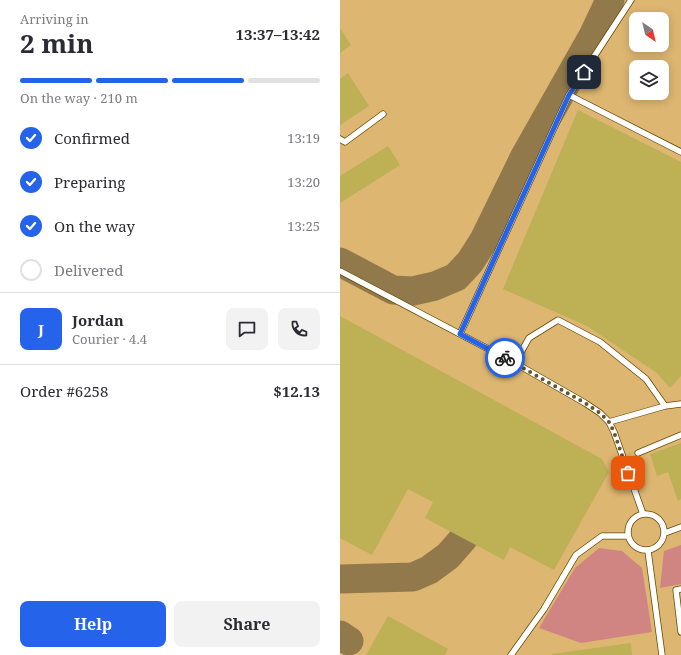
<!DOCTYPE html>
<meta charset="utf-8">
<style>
:root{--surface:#fff;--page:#f2f2f3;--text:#2b2b33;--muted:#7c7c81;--line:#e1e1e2;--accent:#2563eb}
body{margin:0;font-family:"Noto Serif",serif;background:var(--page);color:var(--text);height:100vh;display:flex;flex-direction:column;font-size:15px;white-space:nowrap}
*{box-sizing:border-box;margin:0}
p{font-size:13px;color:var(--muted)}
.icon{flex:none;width:22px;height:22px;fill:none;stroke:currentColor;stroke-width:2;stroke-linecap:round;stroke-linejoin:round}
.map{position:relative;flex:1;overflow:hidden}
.sheet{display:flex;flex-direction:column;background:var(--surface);width:340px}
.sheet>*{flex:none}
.needle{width:26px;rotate:145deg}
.tools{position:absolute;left:289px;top:12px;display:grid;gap:8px}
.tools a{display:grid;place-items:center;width:40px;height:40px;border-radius:8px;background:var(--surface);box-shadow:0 2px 10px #0003;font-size:20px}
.pin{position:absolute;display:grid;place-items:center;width:34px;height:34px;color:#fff;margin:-17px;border-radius:8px;box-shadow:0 2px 6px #0006}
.courier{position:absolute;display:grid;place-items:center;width:40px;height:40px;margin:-20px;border:3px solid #2563eb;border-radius:50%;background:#fff;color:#222;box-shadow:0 1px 5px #0007}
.headline em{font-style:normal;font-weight:700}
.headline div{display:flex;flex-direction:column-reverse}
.headline{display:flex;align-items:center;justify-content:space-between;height:68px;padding:0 20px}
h1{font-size:26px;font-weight:700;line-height:30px}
.bar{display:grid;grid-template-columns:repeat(4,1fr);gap:6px 4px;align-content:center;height:48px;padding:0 20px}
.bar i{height:5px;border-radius:3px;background:var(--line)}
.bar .selected{background:var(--accent)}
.bar p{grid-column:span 4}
.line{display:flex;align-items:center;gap:10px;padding:0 20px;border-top:1px solid var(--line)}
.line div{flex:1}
.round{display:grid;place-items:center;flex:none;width:42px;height:42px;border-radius:8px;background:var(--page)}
ol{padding:0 20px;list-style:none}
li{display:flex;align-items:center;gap:12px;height:44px}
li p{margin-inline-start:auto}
li .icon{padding:4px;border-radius:50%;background:var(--accent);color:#fff;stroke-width:4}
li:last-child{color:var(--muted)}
li i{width:22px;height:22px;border:2px solid var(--line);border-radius:50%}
.cta{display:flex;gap:8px;margin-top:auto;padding:8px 20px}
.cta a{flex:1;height:46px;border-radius:8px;background:var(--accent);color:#fff;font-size:16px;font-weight:700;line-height:46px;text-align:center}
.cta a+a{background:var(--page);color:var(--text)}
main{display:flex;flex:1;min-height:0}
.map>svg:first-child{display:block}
</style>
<main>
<section class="sheet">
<div class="headline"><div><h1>2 min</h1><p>Arriving in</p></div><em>13:37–13:42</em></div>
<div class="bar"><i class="selected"></i><i class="selected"></i><i class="selected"></i><i></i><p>On the way · 210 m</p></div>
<ol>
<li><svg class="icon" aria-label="check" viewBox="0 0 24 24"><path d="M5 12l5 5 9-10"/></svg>Confirmed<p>13:19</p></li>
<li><svg class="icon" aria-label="check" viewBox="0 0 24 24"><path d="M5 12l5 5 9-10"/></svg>Preparing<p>13:20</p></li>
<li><svg class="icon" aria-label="check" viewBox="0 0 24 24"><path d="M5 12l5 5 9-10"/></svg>On the way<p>13:25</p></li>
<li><i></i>Delivered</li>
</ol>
<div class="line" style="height:72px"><b class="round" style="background:var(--accent);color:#fff">J</b><div><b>Jordan</b><p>Courier · 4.4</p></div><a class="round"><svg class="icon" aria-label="chat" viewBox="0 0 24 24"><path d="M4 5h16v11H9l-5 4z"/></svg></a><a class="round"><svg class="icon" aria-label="phone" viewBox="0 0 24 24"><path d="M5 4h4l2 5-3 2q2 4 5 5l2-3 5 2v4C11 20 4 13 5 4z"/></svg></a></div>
<div class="line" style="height:52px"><div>Order #6258</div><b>$12.13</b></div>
<div class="cta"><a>Help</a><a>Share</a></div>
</section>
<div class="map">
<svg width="341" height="655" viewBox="0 0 341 655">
<rect width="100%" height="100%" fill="#e7c486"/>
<path fill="#ddb671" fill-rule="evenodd" d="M 0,0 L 341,0 L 341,655 L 0,655 ZM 296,19 L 322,19 L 322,45 L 296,45 ZM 296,67 L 322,67 L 322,93 L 296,93 Z"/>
<path fill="#d18583" d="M 341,545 L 341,584 L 320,588 L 324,551 Z
M 259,548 L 282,551 L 302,568 L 312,632 L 241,643 L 199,628 L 235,568 Z"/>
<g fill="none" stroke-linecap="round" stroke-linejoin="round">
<path stroke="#92794c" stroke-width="29" d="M 0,262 L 53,290 L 73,291 L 95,286 L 116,277 L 130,262 L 144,240 L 184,158 L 253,36 L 270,0
M 0,579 L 73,577 L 89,570 L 108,556 L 123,539
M 0,635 L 9,641"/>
</g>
<path fill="#bdb055" d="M 0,28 L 11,45 L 0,53 Z
M 8,73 L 29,106 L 0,125 L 0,79 Z
M 238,110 L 341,162 L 341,376 L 330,388 L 317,373 L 247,326 L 163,289 Z
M 48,146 L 60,165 L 0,203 L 0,176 Z
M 0,316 L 262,459 L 269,472 L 214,570 L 170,547 L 164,560 L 85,518 L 93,502 L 68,489 L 32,555 L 0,538 Z
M 341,443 L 341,499 L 338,501 L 328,472 L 317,476 L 310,454 Z
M 48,616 L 108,649 L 105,655 L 26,655 Z
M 291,643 L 292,655 L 212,655 L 212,654 Z"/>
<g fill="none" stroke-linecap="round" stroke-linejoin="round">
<defs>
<path id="lane" d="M 229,95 L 341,152
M 0,139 L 5,142 L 43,114
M 0,271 L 175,363 L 245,403 L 260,413 L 269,422 L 274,432 L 303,514
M 120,334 L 229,95 L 291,0
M 175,363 L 189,338 L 218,320 L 260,342 L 306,379 L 325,406
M 269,422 L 325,406 L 341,404
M 298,453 L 341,435
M288 532a18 18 0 1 1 36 0a18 18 0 1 1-36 0Z
M 325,533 L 341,527
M 308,551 L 322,655
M 341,589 L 336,590 L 341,632
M 171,655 L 204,609 L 236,555 L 262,536 L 287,536"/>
</defs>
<use href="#lane" stroke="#684900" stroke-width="7"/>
<use href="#lane" stroke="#fff" stroke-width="5.5"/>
</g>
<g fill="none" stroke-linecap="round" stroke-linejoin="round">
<path stroke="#68532f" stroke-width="4" stroke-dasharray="0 7.2" d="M 165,358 L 245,403 L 260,413 L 269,422 L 274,432 L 288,473"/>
<path stroke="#2563eb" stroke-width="5" d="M 165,358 L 120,334 L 229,95 L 244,72"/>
</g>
</svg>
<div class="tools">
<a><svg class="needle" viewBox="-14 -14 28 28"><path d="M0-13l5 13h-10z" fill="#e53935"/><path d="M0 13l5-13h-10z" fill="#7c7c81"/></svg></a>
<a><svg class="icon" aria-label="layers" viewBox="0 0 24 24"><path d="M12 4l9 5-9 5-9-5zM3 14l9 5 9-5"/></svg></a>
</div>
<div class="pin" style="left:288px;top:473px;background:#ea580c"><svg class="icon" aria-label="bag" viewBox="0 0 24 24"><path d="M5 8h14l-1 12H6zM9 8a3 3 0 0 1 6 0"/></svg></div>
<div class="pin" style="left:244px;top:72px;background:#1f2937"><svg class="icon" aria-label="home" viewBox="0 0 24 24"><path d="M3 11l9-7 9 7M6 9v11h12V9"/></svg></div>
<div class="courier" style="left:165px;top:358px"><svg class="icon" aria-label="bike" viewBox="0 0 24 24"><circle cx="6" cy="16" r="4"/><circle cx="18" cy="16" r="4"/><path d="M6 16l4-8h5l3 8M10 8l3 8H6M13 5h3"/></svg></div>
</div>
</main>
